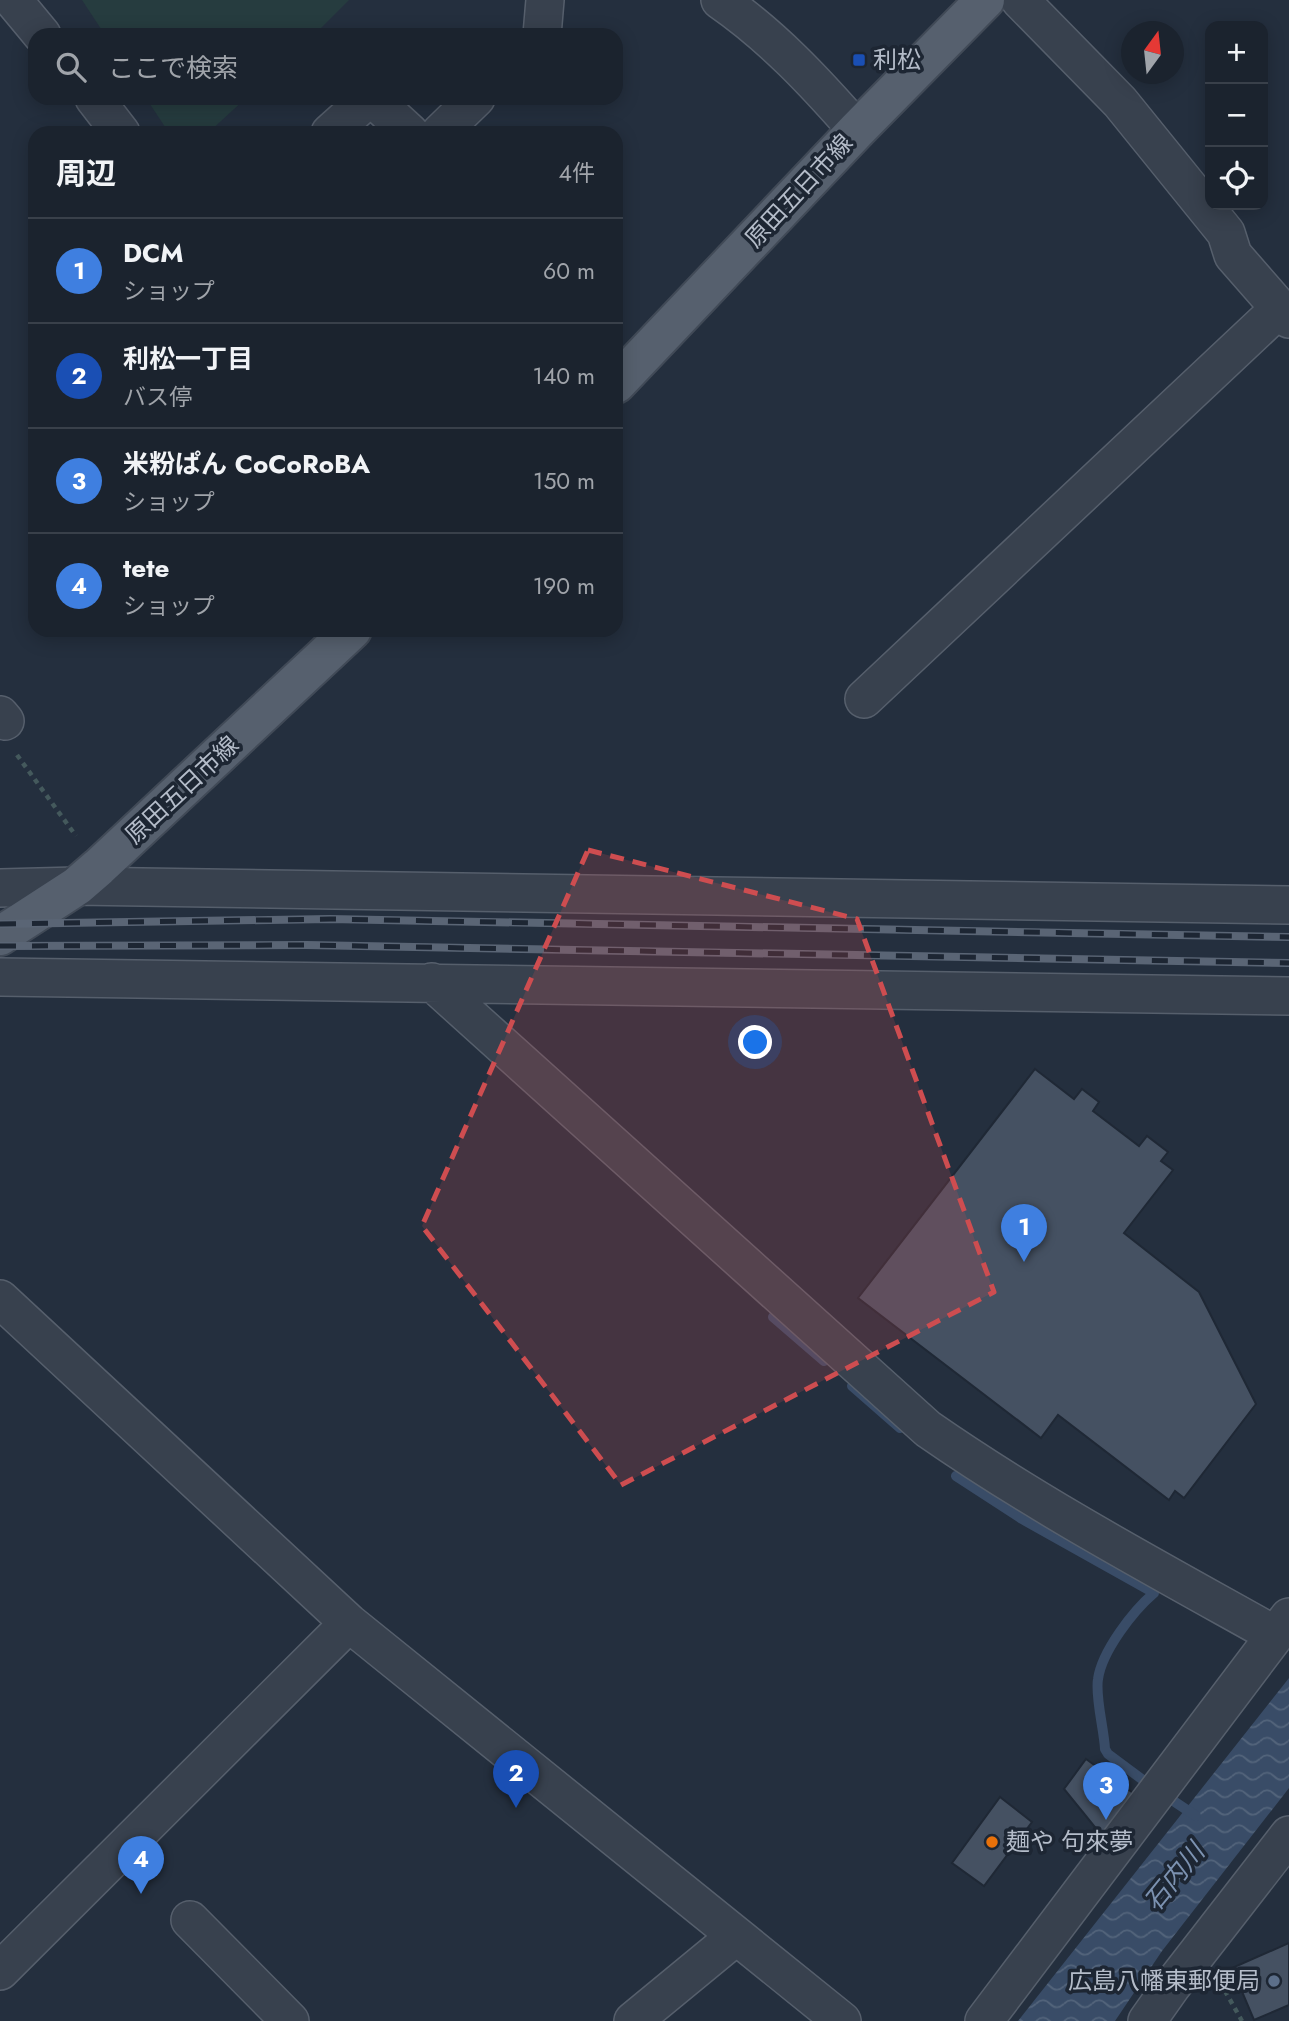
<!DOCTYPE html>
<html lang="ja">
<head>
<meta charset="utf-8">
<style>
	body { margin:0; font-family:Jost,"Noto Sans JP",sans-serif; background:#282f3a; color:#f1f3f6 }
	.controls { position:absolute; right:21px; top:21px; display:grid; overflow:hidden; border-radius:14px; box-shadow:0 4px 18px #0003 }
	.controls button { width:63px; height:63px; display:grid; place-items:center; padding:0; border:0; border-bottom:2px solid #39404a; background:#1b232e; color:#f1f3f6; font:35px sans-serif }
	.compass { position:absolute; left:1121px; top:21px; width:63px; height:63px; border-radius:50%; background:#1b232e; box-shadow:0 4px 18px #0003; rotate:15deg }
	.you { position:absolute; left:756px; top:1043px; width:24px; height:24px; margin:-18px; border:5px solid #fff; border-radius:50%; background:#1a73e8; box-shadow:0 0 0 10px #1a73e833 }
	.badge { display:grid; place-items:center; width:46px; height:46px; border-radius:50%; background:#bca0f2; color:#fff; font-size:23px; font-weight:700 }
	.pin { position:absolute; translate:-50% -58px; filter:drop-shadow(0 2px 4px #0008) }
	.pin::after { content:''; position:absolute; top:37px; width:24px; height:21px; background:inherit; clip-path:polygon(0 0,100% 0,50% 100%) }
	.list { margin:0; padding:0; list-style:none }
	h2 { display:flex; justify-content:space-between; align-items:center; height:91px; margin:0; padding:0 28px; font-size:30px }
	h2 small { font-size:23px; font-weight:400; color:#a0a4aa }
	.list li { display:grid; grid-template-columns:46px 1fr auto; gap:21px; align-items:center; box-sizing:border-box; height:105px; padding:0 28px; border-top:2px solid #39404a }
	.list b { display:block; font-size:26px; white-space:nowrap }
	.list p { margin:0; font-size:23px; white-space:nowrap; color:#a0a4aa }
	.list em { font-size:23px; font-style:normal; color:#a0a4aa }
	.icon { flex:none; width:38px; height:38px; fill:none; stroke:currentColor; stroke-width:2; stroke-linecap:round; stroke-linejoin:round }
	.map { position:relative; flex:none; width:1289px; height:2021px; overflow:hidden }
	.search { position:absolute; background:#1b232e; box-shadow:0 4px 18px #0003; left:28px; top:28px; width:595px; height:77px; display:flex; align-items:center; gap:18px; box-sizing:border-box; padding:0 24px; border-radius:21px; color:#a0a4aa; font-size:26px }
	.panel { position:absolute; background:#1b232e; box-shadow:0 4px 18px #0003; left:28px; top:126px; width:595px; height:511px; border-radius:21px }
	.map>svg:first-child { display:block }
	.park { fill:#263c3f }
	.water { fill:url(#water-waves) }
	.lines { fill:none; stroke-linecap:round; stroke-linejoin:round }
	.stream { stroke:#394c67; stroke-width:10 }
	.building { fill:#455162; stroke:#1f2835; stroke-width:2 }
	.minor-casing { stroke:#565f6c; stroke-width:40 }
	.major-casing { stroke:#414a57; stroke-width:42 }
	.path { stroke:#44595c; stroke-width:4.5; stroke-dasharray:5 5; stroke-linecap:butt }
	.minor { stroke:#38414e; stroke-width:37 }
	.major { stroke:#56606e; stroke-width:38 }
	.rail-casing { stroke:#5a6575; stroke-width:8 }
	.rail { stroke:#1d2633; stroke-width:5; stroke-dasharray:16; stroke-linecap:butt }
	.marked { fill:#ce4d50; fill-opacity:0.2; stroke:#ce4d50; stroke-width:5; stroke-dasharray:14 9; stroke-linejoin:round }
	.transit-dot { fill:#1a4fb4; stroke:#1d2633; stroke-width:2.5 }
	.food-dot { fill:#e8710a; stroke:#1d2633; stroke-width:2.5 }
	.service-dot { fill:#5c6f8a; stroke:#1d2633; stroke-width:2.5 }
	.labels { text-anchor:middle; stroke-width:7; stroke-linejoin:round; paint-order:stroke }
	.poi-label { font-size:24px; fill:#b4bcc9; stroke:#1d2633; text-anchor:start }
	.street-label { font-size:24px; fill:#b4bcc9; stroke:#1d2633 }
	.water-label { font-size:26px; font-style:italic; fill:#7c92b1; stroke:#1d2633 }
</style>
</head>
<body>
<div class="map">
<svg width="1289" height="2021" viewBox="0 0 1289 2021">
	<defs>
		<pattern id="water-waves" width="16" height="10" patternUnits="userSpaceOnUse" patternTransform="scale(1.75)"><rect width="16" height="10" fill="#394c67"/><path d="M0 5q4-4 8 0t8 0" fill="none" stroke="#53647b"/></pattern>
	</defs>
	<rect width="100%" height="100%" fill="#242f3e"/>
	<path class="park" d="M82 0H349L314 35H105Z
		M146 98H246L208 133H169Z"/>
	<path class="water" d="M1289 1678V1788L1162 1951 1115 2021H1018Z"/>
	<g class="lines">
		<path class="stream" d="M773 1317 824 1361
			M852 1386 900 1428
			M956 1476 1022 1519 1154 1593C1133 1611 1102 1651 1098 1679 1095 1697 1104 1729 1105 1749L1108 1754 1147 1783
			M1172 1800 1196 1816"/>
	</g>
	<path class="building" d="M1035 1069 1074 1099 1082 1089 1099 1102 1093 1111 1139 1146 1147 1136 1168 1152 1161 1161 1173 1170 1124 1233 1199 1292 1256 1404 1184 1498 1175 1491 1169 1500 1058 1415 1041 1438 858 1298Z
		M1086 1759 1140 1798 1107 1842 1064 1789Z
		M1000 1797 1032 1822 984 1886 952 1863Z
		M1289 1943V2005L1254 2020 1232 1968Z"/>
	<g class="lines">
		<g class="minor-casing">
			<path id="minor" d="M13 0 42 35
				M720 0C772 36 815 82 857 130
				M1020 0 1120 102 1226 233 1233 255 1289 319
				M542 35 545 0
				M94 98 121 133
				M372 98 410 133
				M330 133 369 98
				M440 133 476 98
				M864 699 1279 309
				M0 715 5 721
				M0 888 77 886 1289 905
				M0 977 1289 996
				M432 982 928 1429C1039 1506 1157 1569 1275 1635
				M0 1299 349 1623 842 2021
				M190 1920 290 2021
				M0 1971 349 1623
				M633 2021 735 1937
				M984 2021 1289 1617
				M1147 2021 1171 1987 1289 1835"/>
		</g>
		<g class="major-casing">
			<path id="major" d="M616 384 857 130 985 0
				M0 936 77 886 99 867 352 630"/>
		</g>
		<path class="path" d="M17 755 76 836
			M1220 1982 1242 2021"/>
		<use href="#minor" class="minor"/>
		<use href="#major" class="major"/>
		<g class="rail-casing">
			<path id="rail" d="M0 924 330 919 1289 937
				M0 946 306 945 1289 963"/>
		</g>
		<use href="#rail" class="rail"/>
	</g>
	<path class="marked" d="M588 850 857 919 994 1292 621 1485 422 1226Z"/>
	<rect class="transit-dot" x="852" y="53" width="14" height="14" rx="3.5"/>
	<circle class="food-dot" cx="992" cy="1842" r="7"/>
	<circle class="service-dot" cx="1274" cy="1981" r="7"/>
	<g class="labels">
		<g class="poi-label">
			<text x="873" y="68">利松</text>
			<text x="1006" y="1850">麺や 句來夢</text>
			<text x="1260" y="1989" text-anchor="end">広島八幡東郵便局</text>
		</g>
		<g class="street-label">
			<text transform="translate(799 191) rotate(-47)" y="8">原田五日市線</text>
			<text transform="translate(182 790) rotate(-43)" y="8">原田五日市線</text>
		</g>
		<g class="water-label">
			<text transform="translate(1174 1877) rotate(-51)" y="9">石内川</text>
		</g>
	</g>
</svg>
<div class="controls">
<button>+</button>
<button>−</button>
<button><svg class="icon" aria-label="locate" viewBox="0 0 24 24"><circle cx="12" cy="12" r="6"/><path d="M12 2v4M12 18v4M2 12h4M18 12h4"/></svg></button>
</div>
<svg class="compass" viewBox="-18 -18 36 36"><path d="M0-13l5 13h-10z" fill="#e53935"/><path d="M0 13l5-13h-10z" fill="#a0a4aa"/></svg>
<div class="you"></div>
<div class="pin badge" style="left:1024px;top:1262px;background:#3f7fe0">1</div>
<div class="pin badge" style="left:516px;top:1808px;background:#1a4fb4">2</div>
<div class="pin badge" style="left:1106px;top:1820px;background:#3f7fe0">3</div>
<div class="pin badge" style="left:141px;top:1894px;background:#3f7fe0">4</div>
<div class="search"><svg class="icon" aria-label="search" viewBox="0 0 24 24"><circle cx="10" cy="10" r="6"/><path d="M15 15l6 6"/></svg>ここで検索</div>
<section class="panel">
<h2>周辺<small>4件</small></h2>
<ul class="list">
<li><span class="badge" style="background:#3f7fe0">1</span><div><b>DCM</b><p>ショップ</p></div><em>60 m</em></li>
<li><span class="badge" style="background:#1a4fb4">2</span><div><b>利松一丁目</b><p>バス停</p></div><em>140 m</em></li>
<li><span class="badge" style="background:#3f7fe0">3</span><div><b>米粉ぱん CoCoRoBA</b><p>ショップ</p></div><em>150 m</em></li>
<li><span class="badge" style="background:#3f7fe0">4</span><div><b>tete</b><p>ショップ</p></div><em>190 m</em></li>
</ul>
</section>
</div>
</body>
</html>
